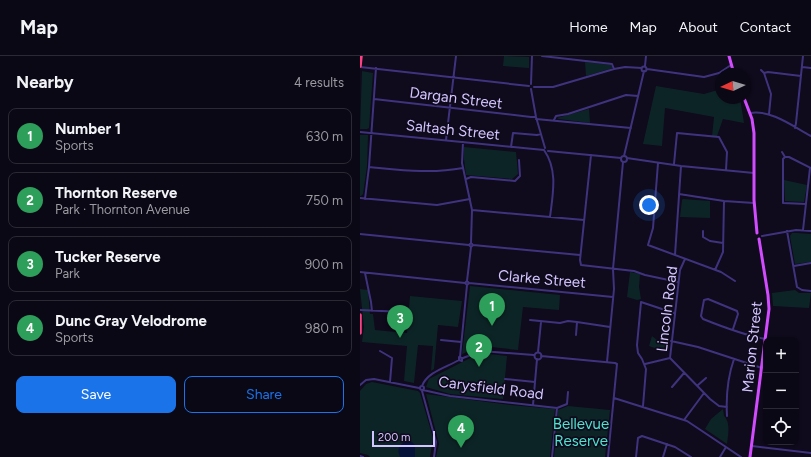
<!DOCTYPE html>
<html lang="en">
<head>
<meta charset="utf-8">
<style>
	body { margin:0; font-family:Figtree,sans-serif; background:#14111e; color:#f1f3f6 }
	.controls { position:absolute; right:12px; bottom:12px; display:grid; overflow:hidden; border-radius:8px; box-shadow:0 1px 3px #0004 }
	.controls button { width:36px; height:36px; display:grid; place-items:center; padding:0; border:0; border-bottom:1px solid #2b2934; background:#0b0815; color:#f1f3f6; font:20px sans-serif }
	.compass { position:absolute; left:355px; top:12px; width:36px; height:36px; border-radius:50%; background:#0b0815; box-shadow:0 1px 3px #0004; rotate:266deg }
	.scale { position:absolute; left:12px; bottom:10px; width:63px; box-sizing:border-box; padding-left:4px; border:2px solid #d3c5ff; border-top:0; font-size:11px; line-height:14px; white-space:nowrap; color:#d3c5ff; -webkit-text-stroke:3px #0f0a1c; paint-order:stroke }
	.you { position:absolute; left:289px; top:149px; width:14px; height:14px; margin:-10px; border:3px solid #fff; border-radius:50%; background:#1a73e8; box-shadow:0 0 0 6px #1a73e833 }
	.badge { display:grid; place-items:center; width:26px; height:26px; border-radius:50%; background:#1a73e8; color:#fff; font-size:13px; font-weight:700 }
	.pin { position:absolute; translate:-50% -33px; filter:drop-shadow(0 1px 2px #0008) }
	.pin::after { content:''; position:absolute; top:21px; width:14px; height:12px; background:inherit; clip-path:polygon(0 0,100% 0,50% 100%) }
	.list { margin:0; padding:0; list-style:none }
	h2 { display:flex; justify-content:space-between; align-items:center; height:52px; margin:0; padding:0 16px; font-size:17px }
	h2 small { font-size:13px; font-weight:400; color:#9a9aa0 }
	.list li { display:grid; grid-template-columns:26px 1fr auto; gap:12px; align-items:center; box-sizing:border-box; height:56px; margin:0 8px 8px; padding:0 8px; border:1px solid #2b2934; border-radius:8px }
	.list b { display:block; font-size:15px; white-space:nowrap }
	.list p { margin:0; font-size:13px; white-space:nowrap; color:#9a9aa0 }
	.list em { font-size:13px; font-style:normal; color:#9a9aa0 }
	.actions { display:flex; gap:8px; padding:12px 16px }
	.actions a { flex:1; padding:9px 0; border:1px solid #1a73e8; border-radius:8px; text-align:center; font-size:14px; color:#1a73e8 }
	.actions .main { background:#1a73e8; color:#fff }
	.icon { flex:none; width:22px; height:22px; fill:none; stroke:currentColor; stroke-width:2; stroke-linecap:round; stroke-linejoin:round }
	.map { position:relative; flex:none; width:451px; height:401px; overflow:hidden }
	header { display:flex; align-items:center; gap:24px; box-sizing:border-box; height:56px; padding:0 20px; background:#0b0815; border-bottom:1px solid #2b2934 }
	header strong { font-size:19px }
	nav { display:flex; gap:22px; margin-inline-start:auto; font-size:14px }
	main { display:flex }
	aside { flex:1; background:#0b0815 }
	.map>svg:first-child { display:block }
	.green { fill:#0d2426 }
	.water { fill:#061339 }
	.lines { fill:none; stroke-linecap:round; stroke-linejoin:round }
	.minor { stroke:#3f337d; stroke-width:2 }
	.major { stroke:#d24cff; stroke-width:3 }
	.highway { stroke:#ff4084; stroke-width:3.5 }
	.labels { text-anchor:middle; stroke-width:3.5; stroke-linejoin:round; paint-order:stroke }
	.street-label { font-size:15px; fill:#d3c5ff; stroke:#0f0a1c }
	.park-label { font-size:15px; fill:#4de3cf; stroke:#0f0a1c }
</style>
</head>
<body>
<header>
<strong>Map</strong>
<nav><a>Home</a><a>Map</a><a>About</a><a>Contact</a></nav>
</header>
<main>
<aside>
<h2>Nearby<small>4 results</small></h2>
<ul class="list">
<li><span class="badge" style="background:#2e9e5b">1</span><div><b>Number 1</b><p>Sports</p></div><em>630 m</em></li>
<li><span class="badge" style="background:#2e9e5b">2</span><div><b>Thornton Reserve</b><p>Park · Thornton Avenue</p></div><em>750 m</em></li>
<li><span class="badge" style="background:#2e9e5b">3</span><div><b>Tucker Reserve</b><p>Park</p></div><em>900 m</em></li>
<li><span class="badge" style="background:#2e9e5b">4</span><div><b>Dunc Gray Velodrome</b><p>Sports</p></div><em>980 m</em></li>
</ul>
<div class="actions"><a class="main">Save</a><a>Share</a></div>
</aside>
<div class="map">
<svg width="451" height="401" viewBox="0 0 451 401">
	<rect width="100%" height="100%" fill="#0f0a1c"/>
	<path class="green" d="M144 0 169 1V12L143 10Z
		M225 6 251 9 253 12 226 20Z
		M2 15 13 17 9 72 7 73H0Z
		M296 30 344 38 361 33V42H380L384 67 363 63 357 80H352L354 61 305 52 302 90 283 88Z
		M229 53 230 67 199 63 197 62Z
		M0 79H8L7 110 3 138 1 140H0Z
		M104 91 156 96 158 118 152 123 106 119 104 103Z
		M424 124 447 129 444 146 425 145Z
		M323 143 350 145V162L320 161 322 144Z
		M437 177 451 178V206L435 208 430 180 432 177Z
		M270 216 280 218 279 231 281 243 277 244 267 241Z
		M110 230 200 239 199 254 163 251 158 294 122 290 102 298Z
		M0 233 8 234 10 258H13L15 274 47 277 50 240 102 245 98 271 78 269 74 313 71 315 73 290 58 289 54 327 44 325 47 290 2 286 4 271Z
		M435 234 439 237H451L449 252 413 250 412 237Z
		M292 280 297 284 308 287 307 296 289 290Z
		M120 297 147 300 143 343 90 338 66 331 69 323Z
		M12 326 58 335 60 337 73 382 70 401H10L8 399 0 397V335L6 328Z
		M66 338 150 349 195 353 190 401H76L79 388Z
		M208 350 250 354 245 401H194L198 354Z
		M363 353 364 360C371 367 368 379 367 388L345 373 351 363Z"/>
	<path class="water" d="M45 386H52L55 389V401H40C37 394 38 389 45 386Z"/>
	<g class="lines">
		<path class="minor" d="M182 0 252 8 254 13
			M285 10 286 0
			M281.5 13a2.5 2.5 0 1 1 5 0a2.5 2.5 0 1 1-5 0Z
			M0 11 169 30
			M442 11 451 12
			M287 13 344 21 359 17 371 9
			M401 14 404 17
			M171 28 172 0
			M174 31H193L254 13 265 11 282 12
			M171 33 176 61 185 92
			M14 43 171 61H176
			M390 57C410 53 434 71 451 80
			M409 58 411 38 404 17 408 16 441 20
			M176 63 271 72
			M194 64 196 60 208 58 266 39 278 40
			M435 72 436 67 443 0
			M0 76 184 94
			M86 84 96 0
			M103 86 102 107 112 154 111 187
			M151 91 153 77 177 79 181 78
			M184 94C198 114 193 137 190 161
			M188 95 261 102
			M422 96 425 101
			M231 99 220 204 221 209 274 215 285 219 318 226
			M261 103a3 3 0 1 1 6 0a3 3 0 1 1-6 0Z
			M264 100 284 15
			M267 102 321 110 394 117
			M298 107 293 172 288 189 361 216 375 225
			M314 108 317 77 359 81 367 96 366 114
			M9 111C41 114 71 118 103 112
			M106 123 111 121 155 125 160 120 159 104
			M319 138 364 145 394 147
			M0 142 77 149 110 143
			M5 143 9 111 16 12
			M446 148 423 147V103L425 101H429L451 112
			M112 154 224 164
			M443 174 450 112
			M343 175V181L350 185 363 187
			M427 175 437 231 442 234 451 235
			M0 178 109 189
			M402 180 436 174 451 175
			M113 189 220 199
			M315 199 321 110
			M325 203 320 214 310 302 350 343 359 350 367 351
			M434 210 451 207
			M355 214 363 196 364 145
			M0 216 105 227
			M5 217 11 246 12 255
			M107 225 111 191 113 189 111 187 109 189 111 191
			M109 227 253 241
			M0 254 44 256
			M170 264 200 267 208 265 217 266 250 271
			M373 273 378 258 377 255 348 243 344 244 341 260 343 263C363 271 384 279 405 283
			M216 279 217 266
			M81 284 101 286
			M311 285 338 291 402 312
			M20 295 32 302 30 326
			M178 296 181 266
			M174.5 300a3.5 3.5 0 1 1 7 0a3.5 3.5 0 1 1-7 0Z
			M181 300 255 307 257 308 248 401
			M100 301 107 229 105 227 107 225 109 227 107 229
			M103 302 121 295 174 299
			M247 306 254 233 253 213 263 106
			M285 308 310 302
			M145 323 175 326
			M0 329 6 324 14 323 59 332
			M338 329 346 322
			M60 332a2 2 0 1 1 4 0a2 2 0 1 1-4 0Z
			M62 330C67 316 87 311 99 304L102 305V302L99 301V304
			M312 331 324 317
			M63 334 90 340 197 352
			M62 335 76 386 74 401
			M254 342 327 365 381 401
			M173 349 177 303
			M283 350 286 313 282 303 278 297 277 289 281 246 314 257
			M197 352 207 348 208 336
			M367 360C366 342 368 320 374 303
			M324 364 344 337
			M392 390 451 397
			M0 400 3 401
			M192 401 197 352
			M276 401 278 382 282 380 315 391 331 401
			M303 401 307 388
			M360 401 366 391"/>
		<path class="major" d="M369 0 374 18
			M384 42 392 63 394 77V144L397 177
			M390 401 409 253 408 239 399 183"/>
		<path class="highway" d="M0 10 1 0
			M0 259V277"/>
	</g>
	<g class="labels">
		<g class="street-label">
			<text transform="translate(96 42) rotate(7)" y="5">Dargan Street</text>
			<text transform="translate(93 74) rotate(6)" y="5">Saltash Street</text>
			<text transform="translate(182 223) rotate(5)" y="5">Clarke Street</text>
			<text transform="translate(307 253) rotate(-83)" y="5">Lincoln Road</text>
			<text transform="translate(392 291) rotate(-84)" y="5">Marion Street</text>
			<text transform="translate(131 332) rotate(7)" y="5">Carysfield Road</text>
		</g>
		<g class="park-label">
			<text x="221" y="373">Bellevue<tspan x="221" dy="17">Reserve</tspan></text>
		</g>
	</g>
</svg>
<div class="controls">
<button>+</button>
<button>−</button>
<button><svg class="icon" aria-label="locate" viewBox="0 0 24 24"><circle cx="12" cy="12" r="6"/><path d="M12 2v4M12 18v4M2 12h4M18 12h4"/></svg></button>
</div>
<svg class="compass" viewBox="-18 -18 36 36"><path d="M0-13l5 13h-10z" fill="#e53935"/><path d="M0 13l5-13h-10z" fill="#9a9aa0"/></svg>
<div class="scale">200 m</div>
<div class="you"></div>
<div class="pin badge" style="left:132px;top:270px;background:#2e9e5b">1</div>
<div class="pin badge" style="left:119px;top:311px;background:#2e9e5b">2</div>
<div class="pin badge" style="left:40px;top:282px;background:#2e9e5b">3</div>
<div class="pin badge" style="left:101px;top:392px;background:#2e9e5b">4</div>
</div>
</main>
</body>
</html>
